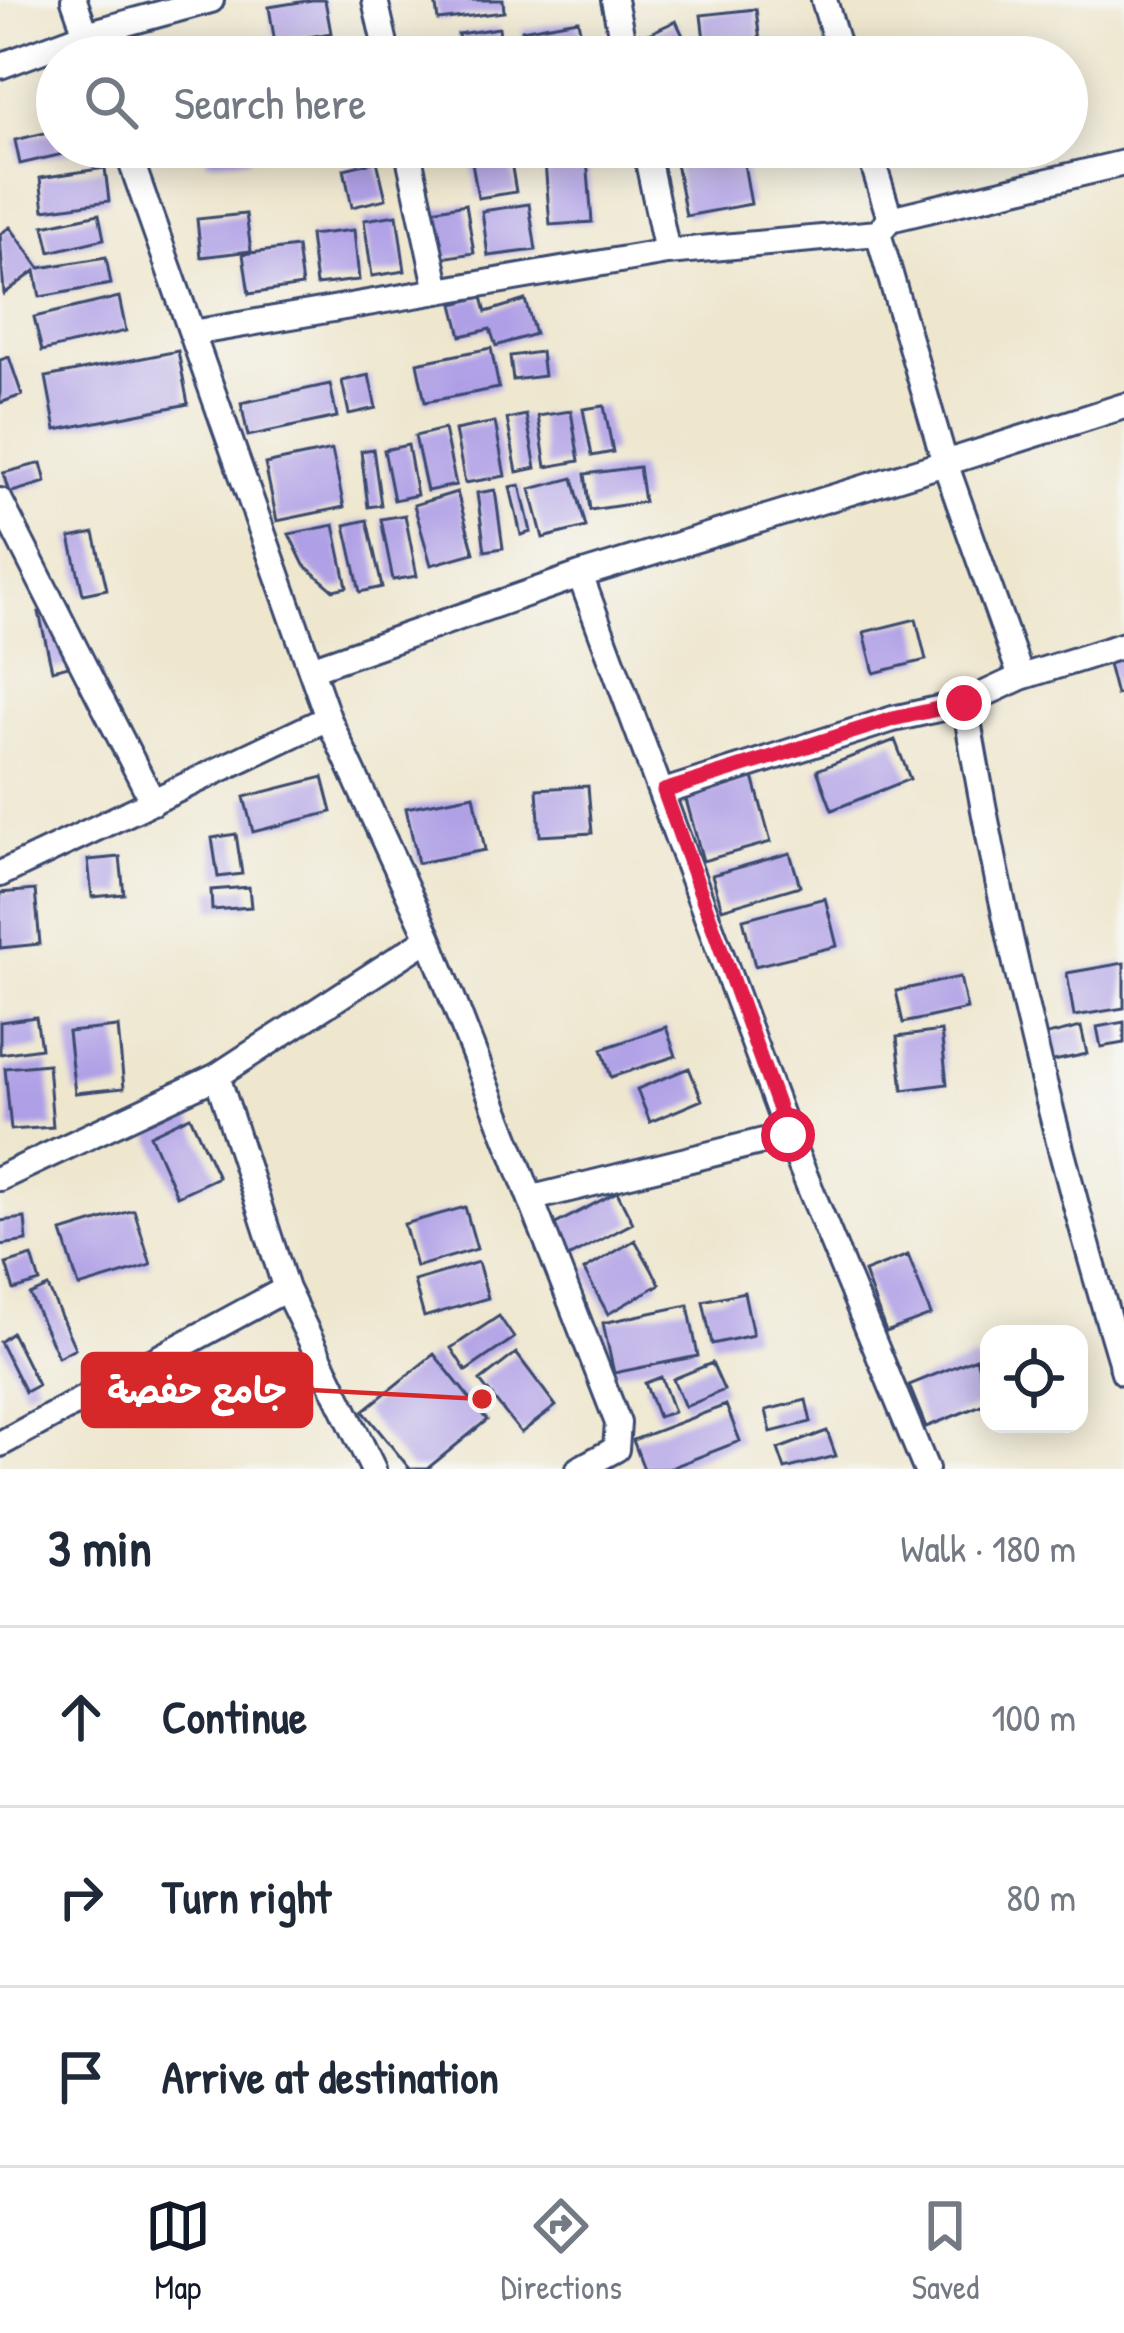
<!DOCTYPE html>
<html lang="en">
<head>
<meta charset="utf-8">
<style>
	body { margin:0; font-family:"Patrick Hand","Playpen Sans Arabic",sans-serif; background:#f2f2f3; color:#1f2937 }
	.controls { position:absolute; right:36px; bottom:36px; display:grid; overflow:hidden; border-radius:24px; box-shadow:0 6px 30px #0003 }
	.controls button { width:108px; height:108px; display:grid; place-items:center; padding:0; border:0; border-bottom:3px solid #e0e1e3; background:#fff; color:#1f2937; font:60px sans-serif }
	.stop { position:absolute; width:36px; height:36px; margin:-27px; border:9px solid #e11d48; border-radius:50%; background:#fff }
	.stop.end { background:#e11d48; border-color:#fff; box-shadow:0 3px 12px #0008 }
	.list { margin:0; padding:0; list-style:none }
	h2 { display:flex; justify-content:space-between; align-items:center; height:156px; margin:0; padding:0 48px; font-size:51px }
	h2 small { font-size:39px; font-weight:400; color:#747a83 }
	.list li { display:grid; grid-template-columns:78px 1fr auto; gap:36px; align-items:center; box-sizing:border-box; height:180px; padding:0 48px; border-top:3px solid #e0e1e3 }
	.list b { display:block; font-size:45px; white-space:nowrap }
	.list em { font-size:39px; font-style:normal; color:#747a83 }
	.icon { flex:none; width:66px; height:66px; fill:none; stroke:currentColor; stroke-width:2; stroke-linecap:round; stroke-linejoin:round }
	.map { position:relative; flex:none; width:1124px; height:1469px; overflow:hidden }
	.search { position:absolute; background:#fff; box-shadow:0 6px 30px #0003; left:36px; right:36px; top:36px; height:132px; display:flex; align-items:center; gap:30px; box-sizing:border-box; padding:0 42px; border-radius:66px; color:#747a83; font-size:45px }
	.sheet { height:696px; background:#fff }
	nav { display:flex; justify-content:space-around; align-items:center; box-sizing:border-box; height:168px; border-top:3px solid #e0e1e3; background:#fff; font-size:33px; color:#747a83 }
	nav a { display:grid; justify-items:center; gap:6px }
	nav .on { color:#111827 }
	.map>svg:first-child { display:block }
	.building { fill:#af9fe6 }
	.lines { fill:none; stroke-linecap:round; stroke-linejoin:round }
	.minor-casing { stroke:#3b4a6f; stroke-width:30 }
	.minor { stroke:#fff; stroke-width:24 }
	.route { stroke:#e11d48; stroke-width:15 }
	.leader { fill:none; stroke:#d62828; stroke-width:4.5 }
	.callout-dot { fill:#d62828; stroke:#f6f6f2; stroke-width:4.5 }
	.callout { fill:#d62828; stroke:#d62828; stroke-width:4.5 }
	.callout-label { font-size:36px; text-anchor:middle; font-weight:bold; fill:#fff }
</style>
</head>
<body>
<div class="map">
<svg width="1124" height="1469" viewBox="0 0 1124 1469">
	<rect width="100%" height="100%" fill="#f6f6f2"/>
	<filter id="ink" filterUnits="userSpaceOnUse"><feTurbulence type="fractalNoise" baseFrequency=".00833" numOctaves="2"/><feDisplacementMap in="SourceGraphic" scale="24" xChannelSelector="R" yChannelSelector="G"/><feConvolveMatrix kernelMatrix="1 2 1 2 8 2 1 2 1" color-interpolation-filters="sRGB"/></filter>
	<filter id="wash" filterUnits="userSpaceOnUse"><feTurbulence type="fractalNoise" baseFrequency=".004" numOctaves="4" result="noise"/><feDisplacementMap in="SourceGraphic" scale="48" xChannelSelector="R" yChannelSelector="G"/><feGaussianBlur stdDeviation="2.7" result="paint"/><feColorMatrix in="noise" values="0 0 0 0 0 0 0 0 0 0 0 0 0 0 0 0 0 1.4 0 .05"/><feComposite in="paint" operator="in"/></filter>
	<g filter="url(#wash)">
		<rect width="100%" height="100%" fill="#eee6cd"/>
		<g id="blocks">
			<path class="building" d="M312 0H325L331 33 275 43 269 7Z
				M435 0H503L504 12 438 20Z
				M756 9 761 50 706 56 701 15Z
				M578 20 584 52 526 57 522 30Z
				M676 21 693 57H649L640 38Z
				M499 28 502 53 461 57 458 34Z
				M344 42 347 57H308L307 50Z
				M57 130V147L76 151 20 164 15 140Z
				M206 147H249L250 159 207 162Z
				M673 147H741L751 204 686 216Z
				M509 150 516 192 478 198 471 156Z
				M587 159 592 222 550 225 545 162Z
				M377 161 386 199 352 207 344 169Z
				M105 168 109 201 44 210 40 178Z
				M466 204 474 253 429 260 421 212Z
				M529 204 536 250 488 256 482 211Z
				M99 214 104 239 50 252 44 226Z
				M246 214 251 251 201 257 197 219Z
				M397 215 405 271 372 276 364 220Z
				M10 227 40 268 106 257 111 284 40 297 35 271 4 294 0 234Z
				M354 230 359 280 316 285 310 235Z
				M297 247 302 286 249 294 243 254Z
				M119 297 126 331 42 351 34 317Z
				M482 297 486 312 525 300 535 334 496 346 490 329 461 336 453 304Z
				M491 348 499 388 425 402 417 363Z
				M178 351 188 404 56 430 46 377Z
				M541 352 544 376 513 380 510 356Z
				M9 357 22 395 0 403V360Z
				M369 375 376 408 349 414 342 381Z
				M330 384 337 417 248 436 241 403Z
				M604 406 613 452 592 456 583 409Z
				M571 411 579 461 546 467 538 416Z
				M526 415 536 468 517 472 507 419Z
				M495 422 505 476 465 483 455 430Z
				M444 429 456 485 427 491 415 436Z
				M408 445 417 495 394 500 384 450Z
				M373 449 381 505 368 507 361 451Z
				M332 450 344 507 277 521 265 464Z
				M41 463 46 482 9 493 3 473Z
				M639 467 644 502 590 510 585 474Z
				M573 478 586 527 543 538 530 489Z
				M520 485 531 532 521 535 510 487Z
				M495 490 503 548 485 551 477 493Z
				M457 492 474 553 431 565 414 505Z
				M405 515 417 576 393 580 381 519Z
				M367 520 382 587 360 592 345 525Z
				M334 525 347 587 333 590 304 565 289 534Z
				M94 533 107 589 83 594 70 538Z
				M69 605 82 663 52 670 39 612Z
				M916 619 926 660 874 673 864 632Z
				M1124 652V692L1116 695 1106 656Z
				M895 740 910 779 832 810 817 770Z
				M323 777 332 812 253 832 244 797Z
				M753 777 771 842 703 861 685 796Z
				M588 786 592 833 540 836 537 789Z
				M474 795 485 850 418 863 406 808Z
				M236 834 242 874 218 877 212 838Z
				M790 853 800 886 722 909 712 875Z
				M120 857 124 894 92 897 88 860Z
				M249 887 251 907 212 910 211 890Z
				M35 890 40 944 0 948V893Z
				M825 898 837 946 755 966 743 919Z
				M1124 963V1008L1074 1016 1067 973Z
				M960 977 967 1009 903 1023 896 991Z
				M36 1017 41 1048 0 1054V1022Z
				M1124 1022V1043L1101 1047 1097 1027Z
				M118 1027 124 1088 75 1093 68 1032Z
				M666 1027 676 1056 611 1077 602 1049Z
				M1081 1027 1087 1054 1049 1062 1043 1036Z
				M941 1031 947 1084 903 1090 897 1037Z
				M48 1064 53 1127 11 1130 5 1068Z
				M689 1068 702 1100 650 1122 637 1089Z
				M190 1116 218 1177 177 1196 150 1135Z
				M617 1192 633 1223 566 1258 550 1227Z
				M465 1207 477 1249 416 1267 404 1224Z
				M134 1210 151 1265 79 1287 62 1232Z
				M25 1218 27 1241 0 1245V1221Z
				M635 1240 660 1284 608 1314 584 1270Z
				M908 1255 931 1315 886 1332 864 1272Z
				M32 1256 40 1282 14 1290 6 1264Z
				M478 1262 488 1298 424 1317 414 1281Z
				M48 1287 75 1348 58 1357 30 1295Z
				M744 1292 753 1335 712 1344 703 1301Z
				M688 1305 698 1356 614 1373 603 1323Z
				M499 1316 514 1338 466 1371 451 1348Z
				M12 1333 38 1385 25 1392 0 1342Z
				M516 1353 556 1406 521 1433 480 1381Z
				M434 1354 487 1420 427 1469H410L363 1411Z
				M976 1358 989 1402 926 1427 909 1385Z
				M712 1363 724 1390 685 1407 673 1379Z
				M661 1377 674 1412 658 1417 645 1383Z
				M806 1400 811 1422 771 1432 766 1410Z
				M726 1405 740 1441 668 1469H644L633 1440Z
				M827 1431 836 1456 785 1469 778 1449Z"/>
		</g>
	</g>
	<g filter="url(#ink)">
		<use href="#blocks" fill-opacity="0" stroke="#3b4a6f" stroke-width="3"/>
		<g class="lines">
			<g class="minor-casing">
				<path id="minor" d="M74 0 94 57
					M375 0 388 57
					M614 0 626 57
					M824 0 841 57
					M0 66 86 34 211 0
					M126 147 328 718
					M407 147 438 291
					M890 219 1124 163
					M878 233 945 463 1124 406
					M667 252 878 233 890 219 868 147
					M192 333 667 252 645 147
					M0 501 153 802
					M580 575 788 1135 926 1469
					M311 669 580 575 945 463 1021 677 965 703
					M1021 677 1124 645
					M664 792 893 719 965 703C1002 928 1058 1154 1124 1372
					M0 874 328 718 429 938
					M217 1076 429 938 618 1423 616 1449 579 1469
					M0 1178 217 1076 286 1289 373 1469
					M533 1198 788 1135
					M0 1444 286 1289"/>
			</g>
			<use href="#minor" class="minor"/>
		</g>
	</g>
	<g class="lines" filter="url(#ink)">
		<path class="route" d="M788 1135 664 791 893 719 964 703"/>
	</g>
	<path class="leader" d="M482 1399L311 1390"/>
	<circle class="callout-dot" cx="482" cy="1399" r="12"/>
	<rect class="callout" x="83" y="1354" width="228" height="72" rx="12"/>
	<g class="callout-label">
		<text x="197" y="1403">جامع حفصة</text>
	</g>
</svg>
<div class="controls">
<button><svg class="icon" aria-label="locate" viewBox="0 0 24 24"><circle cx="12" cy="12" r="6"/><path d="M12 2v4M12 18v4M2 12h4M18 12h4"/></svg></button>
</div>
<div class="stop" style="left:788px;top:1135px"></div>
<div class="stop end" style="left:964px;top:703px"></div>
<div class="search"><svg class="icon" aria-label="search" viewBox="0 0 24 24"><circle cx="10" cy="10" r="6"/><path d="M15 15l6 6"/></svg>Search here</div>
</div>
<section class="sheet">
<h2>3 min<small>Walk · 180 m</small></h2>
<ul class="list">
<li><svg class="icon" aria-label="ahead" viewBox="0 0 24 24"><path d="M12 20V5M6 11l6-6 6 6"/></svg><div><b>Continue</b></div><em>100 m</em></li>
<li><svg class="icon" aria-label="right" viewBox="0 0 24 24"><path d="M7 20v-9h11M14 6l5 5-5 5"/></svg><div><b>Turn right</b></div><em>80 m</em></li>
<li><svg class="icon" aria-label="arrive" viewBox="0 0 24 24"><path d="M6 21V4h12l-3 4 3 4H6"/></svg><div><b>Arrive at destination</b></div></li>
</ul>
</section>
<nav>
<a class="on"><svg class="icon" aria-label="map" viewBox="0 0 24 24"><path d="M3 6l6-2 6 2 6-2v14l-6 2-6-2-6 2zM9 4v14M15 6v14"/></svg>Map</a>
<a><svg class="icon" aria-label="directions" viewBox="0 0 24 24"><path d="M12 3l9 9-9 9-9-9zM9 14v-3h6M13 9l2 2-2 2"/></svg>Directions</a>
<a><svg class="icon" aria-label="saved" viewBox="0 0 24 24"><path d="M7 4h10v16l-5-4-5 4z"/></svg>Saved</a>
</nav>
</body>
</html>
